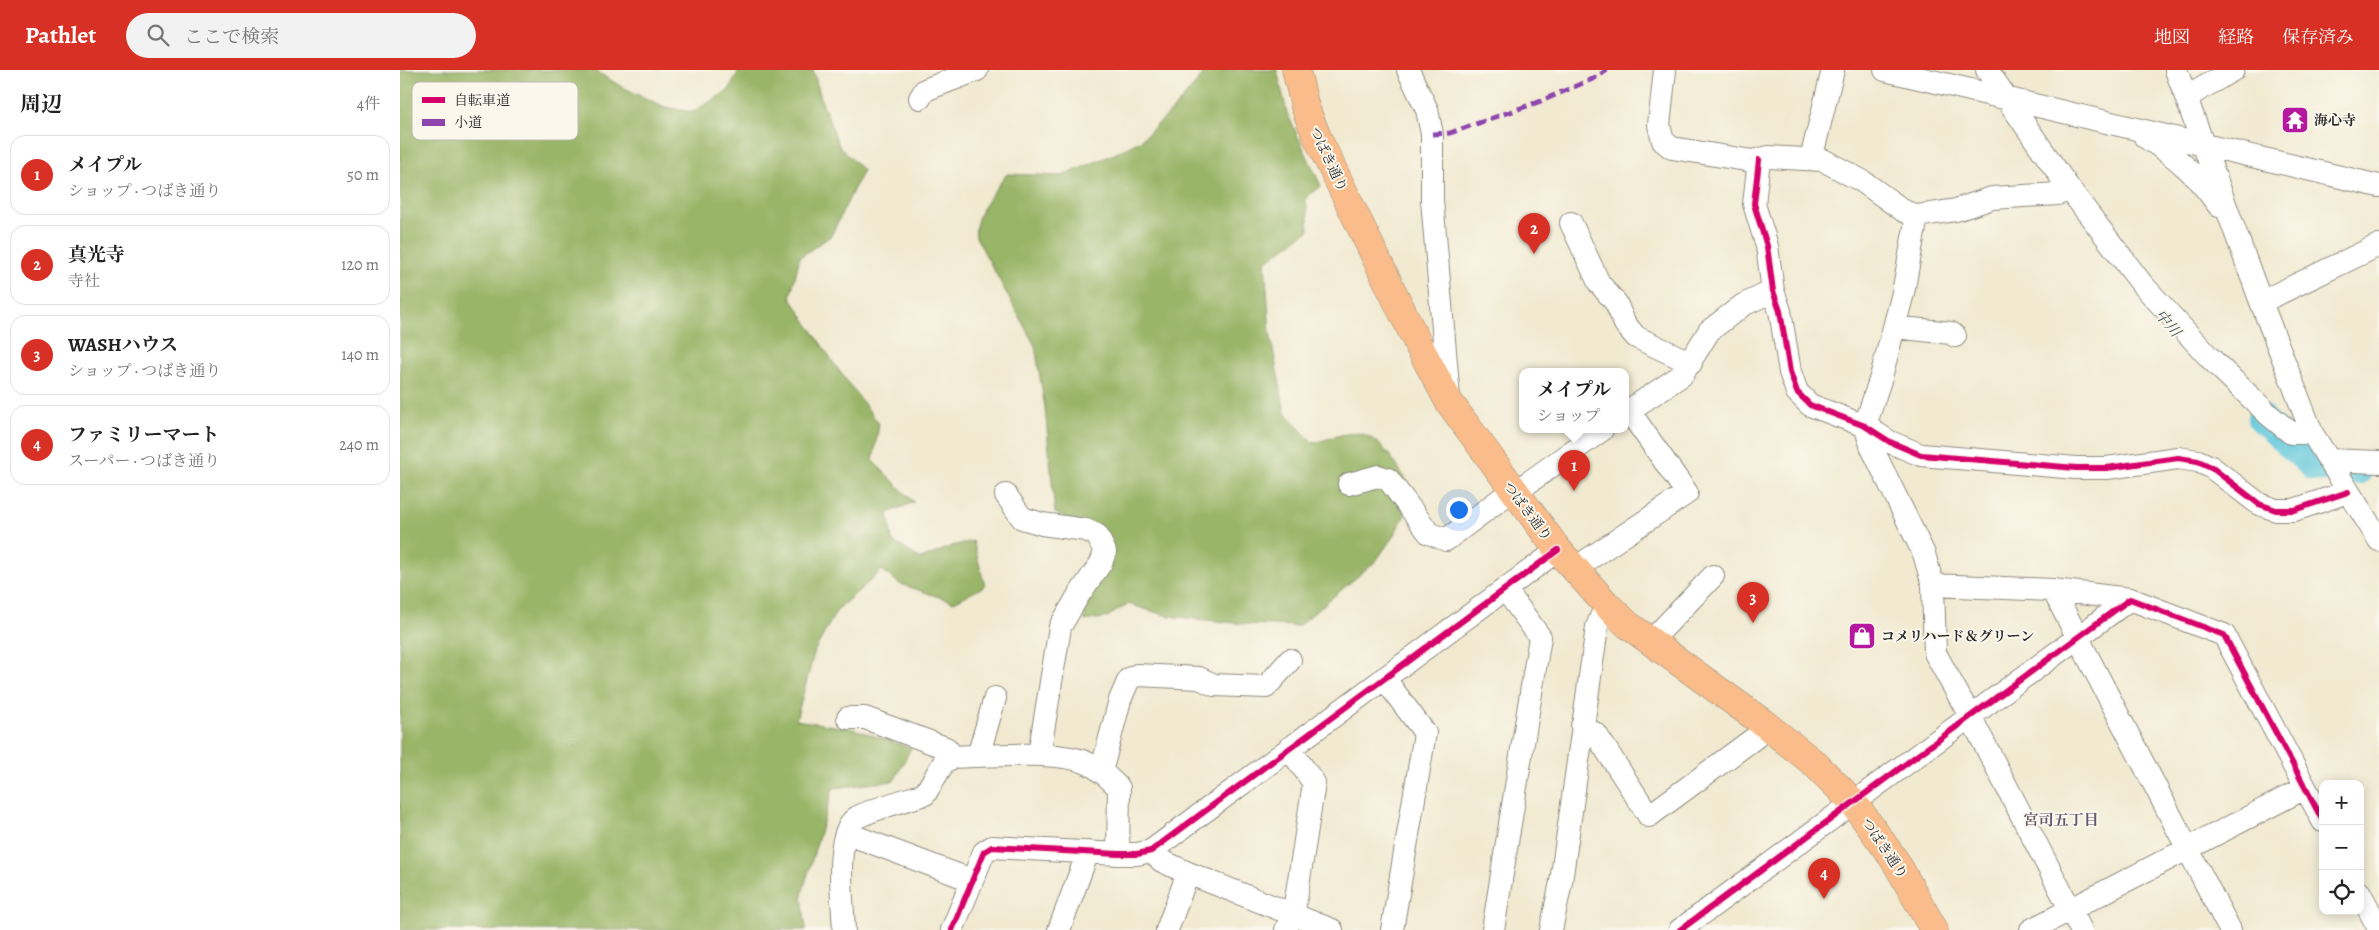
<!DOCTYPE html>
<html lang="ja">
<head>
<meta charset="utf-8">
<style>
	body { margin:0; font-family:Alegreya,"Noto Serif JP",serif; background:#f2f2f2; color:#222 }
	.controls { position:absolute; right:15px; bottom:15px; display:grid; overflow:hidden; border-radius:10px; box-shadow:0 2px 12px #0003 }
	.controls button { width:45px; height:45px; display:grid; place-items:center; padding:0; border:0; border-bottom:1px solid #e0e0e0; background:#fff; color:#222; font:25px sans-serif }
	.you { position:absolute; left:1058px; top:439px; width:18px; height:18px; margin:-12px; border:4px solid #fff; border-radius:50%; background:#1a73e8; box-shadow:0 0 0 8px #1a73e833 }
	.badge { display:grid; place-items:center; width:32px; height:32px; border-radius:50%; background:#d93025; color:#fff; font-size:16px; font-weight:700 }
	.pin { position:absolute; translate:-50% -41px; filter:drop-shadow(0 1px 2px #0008) }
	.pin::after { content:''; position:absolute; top:26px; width:18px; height:15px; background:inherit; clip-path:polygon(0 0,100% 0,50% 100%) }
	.popup { position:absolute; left:1119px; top:298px; width:110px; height:65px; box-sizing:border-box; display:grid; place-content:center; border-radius:10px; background:#fff; filter:drop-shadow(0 1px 4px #0005); font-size:16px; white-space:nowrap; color:#767676 }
	.popup b { font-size:19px; color:#222 }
	.popup::after { content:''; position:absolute; left:50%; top:100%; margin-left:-10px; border:10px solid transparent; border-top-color:#fff }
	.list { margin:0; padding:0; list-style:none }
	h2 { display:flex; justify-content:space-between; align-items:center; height:65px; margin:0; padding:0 20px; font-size:21px }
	h2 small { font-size:16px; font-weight:400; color:#767676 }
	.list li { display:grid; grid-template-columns:32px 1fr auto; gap:15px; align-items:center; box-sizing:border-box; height:80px; margin:0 10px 10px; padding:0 10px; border:1px solid #e0e0e0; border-radius:15px }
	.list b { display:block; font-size:19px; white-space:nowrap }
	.list p { margin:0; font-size:16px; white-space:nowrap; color:#767676 }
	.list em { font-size:16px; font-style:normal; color:#767676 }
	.icon { flex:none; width:28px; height:28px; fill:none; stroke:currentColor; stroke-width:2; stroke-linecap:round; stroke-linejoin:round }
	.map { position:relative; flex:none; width:1979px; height:860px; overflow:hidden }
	header { display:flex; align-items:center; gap:30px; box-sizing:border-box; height:70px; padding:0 25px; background:#d93025; color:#fff }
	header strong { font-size:24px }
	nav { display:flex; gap:28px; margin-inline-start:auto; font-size:18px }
	.search { width:350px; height:45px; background:#f2f2f2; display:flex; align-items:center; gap:12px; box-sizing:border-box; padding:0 18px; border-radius:28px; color:#767676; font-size:19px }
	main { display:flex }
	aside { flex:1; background:#fff }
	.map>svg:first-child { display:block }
	.forest { fill:#99b567; stroke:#627049 }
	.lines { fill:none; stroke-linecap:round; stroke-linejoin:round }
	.river { stroke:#60c8dd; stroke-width:28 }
	.minor-casing { stroke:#8e8a7e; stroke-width:24 }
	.major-casing { stroke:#8e8a7e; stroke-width:29 }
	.minor { stroke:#fff; stroke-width:22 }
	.major { stroke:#f9bc8a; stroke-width:28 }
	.quiet { stroke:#8e44ad; stroke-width:5; stroke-dasharray:10 5; stroke-linecap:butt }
	.cycleway-casing { stroke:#fbf7ec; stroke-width:9 }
	.cycleway { stroke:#d6006c; stroke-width:6 }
	.labels { text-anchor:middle; stroke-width:4; stroke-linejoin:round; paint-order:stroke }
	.poi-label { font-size:14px; font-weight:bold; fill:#2b2b2b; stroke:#fbf7ec; text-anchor:start }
	.street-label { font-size:14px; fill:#2b2b2b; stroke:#fbf7ec }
	.water-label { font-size:15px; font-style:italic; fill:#3b5a60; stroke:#fbf7ec }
	.neighbourhood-label { font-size:15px; font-weight:bold; fill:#67566d; stroke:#fbf7ec }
	.key { fill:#fbf7ec; stroke:#bdbab2; stroke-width:1 }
	.key-label { font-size:14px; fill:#2b2b2b }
</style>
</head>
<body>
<header>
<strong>Pathlet</strong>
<div class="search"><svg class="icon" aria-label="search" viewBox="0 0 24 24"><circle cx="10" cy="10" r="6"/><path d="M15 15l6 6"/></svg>ここで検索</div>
<nav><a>地図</a><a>経路</a><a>保存済み</a></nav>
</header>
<main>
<aside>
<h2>周辺<small>4件</small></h2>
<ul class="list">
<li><span class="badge">1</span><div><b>メイプル</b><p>ショップ · つばき通り</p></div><em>50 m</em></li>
<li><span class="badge">2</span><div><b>真光寺</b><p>寺社</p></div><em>120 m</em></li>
<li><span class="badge">3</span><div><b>WASHハウス</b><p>ショップ · つばき通り</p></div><em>140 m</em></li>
<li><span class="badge">4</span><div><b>ファミリーマート</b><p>スーパー · つばき通り</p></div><em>240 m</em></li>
</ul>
</aside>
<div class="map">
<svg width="1979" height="860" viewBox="0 0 1979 860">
	<rect width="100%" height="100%" fill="#fbf7ec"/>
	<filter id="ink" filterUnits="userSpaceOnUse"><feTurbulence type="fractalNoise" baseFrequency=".02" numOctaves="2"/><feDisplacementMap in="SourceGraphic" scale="10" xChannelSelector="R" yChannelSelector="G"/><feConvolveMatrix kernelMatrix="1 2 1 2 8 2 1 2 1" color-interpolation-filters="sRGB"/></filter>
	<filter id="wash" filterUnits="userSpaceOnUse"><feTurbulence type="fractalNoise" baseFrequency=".0096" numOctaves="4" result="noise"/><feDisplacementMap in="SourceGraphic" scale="20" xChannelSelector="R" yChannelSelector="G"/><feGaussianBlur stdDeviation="1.12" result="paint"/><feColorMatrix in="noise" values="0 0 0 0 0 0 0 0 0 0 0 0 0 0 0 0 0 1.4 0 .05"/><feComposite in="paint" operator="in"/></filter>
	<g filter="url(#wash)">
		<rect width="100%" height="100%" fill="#f1e9d0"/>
		<path class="forest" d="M0 0H194L222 17 265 37 293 42 329 20 339 0H413L422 32 439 76 463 100 431 166 400 187 390 227 435 295 479 354 473 391 514 432 488 443 492 471 521 489 552 476 573 471 585 516 554 532 500 514 482 500 437 540 415 580 396 650 454 659 511 678 494 711 433 718 402 824 406 860H0Z
			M807 0H877L887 43 921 116 906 128 909 160 865 192 870 263 885 343 913 373C926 370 942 363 955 363 983 364 1001 404 1016 425L992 468 976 491 898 556 845 554 768 546 728 534 707 547 685 551 684 523 708 467 655 443 645 338 635 276 576 167C572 146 595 120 607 104L662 106 714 84 740 71 773 40Z"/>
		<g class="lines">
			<path class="river" d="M1861 348 1914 397 1958 401"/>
		</g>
	</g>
	<g filter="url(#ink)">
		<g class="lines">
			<g class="minor-casing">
				<path id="minor" d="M1008 0 1027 40 1032 64V130L1049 328
					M1265 0 1259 55 1263 71 1272 78 1352 91 1369 87 1423 90 1462 111 1504 141 1517 146 1556 140 1592 128 1658 124 1668 117
					M1485 0 1979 116
					M1587 0 1668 117 1742 214 1809 287 1869 345 1891 363H1912
					M1776 0 1861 232 1912 363 1979 470
					M1787 27 1833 0
					M520 28 525 20 577 0
					M1745 67C1778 87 1797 105 1819 136
					M1411 89 1433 0
					M1359 90 1354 134 1367 176 1373 221 1380 241 1390 302 1397 322 1410 335 1465 356 1490 372 1521 385 1676 398H1707L1778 388 1798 391 1811 397 1859 434 1876 440H1894L1948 422
					M1517 146 1503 223 1481 307 1465 356 1472 378 1524 484 1533 515 1535 583 1570 646 1681 860
					M1171 153 1199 213 1216 233 1225 254 1236 267 1291 293
					M1861 232 1979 175
					M1494 257 1551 263 1555 266
					M1225 343 1282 305 1309 261 1343 235 1373 221
					M1929 390 1979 392
					M949 414 978 406 988 409 1029 463 1046 470 1102 428 1114 423 1202 360
					M606 425 622 448 642 454 686 460 697 465 705 482 701 493 678 526 660 557 639 685
					M1174 499 1287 423 1229 341
					M1533 515 1653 520 1730 529
					M1653 520 1830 860
					M1250 572 1313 506
					M984 608 1025 663 992 860
					M448 648H465L546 678 554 687
					M1182 656 1196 664 1249 746 1356 667 1366 655
					M578 686 595 628
					M701 702 720 630 729 609 737 605 799 608 814 615 866 617 890 590
					M446 763 571 810
					M751 781 762 791 788 803 932 860
					M1960 823 1979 859
					M444 860C443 834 433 764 456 748 469 740 509 729 525 724L544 692 554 687C589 686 654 680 685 692 699 698 709 708 719 718L718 784
					M552 860 584 782 592 777 718 784H737L751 781 1158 480
					M659 860 688 782
					M767 860 788 803
					M886 860 895 835 914 713 889 678
					M1093 860 1140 567 1105 519
					M1151 860 1161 812 1197 557 1206 534
					M1280 860 1730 529 1824 565 1923 751
					M1631 860 1905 718"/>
			</g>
			<g class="major-casing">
				<path id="major" d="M896 0 905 37 918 69 1019 276 1049 332 1158 480 1206 534 1228 555 1366 655 1415 694 1453 732 1496 792 1534 860"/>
			</g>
			<use href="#minor" class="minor"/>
			<use href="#major" class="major"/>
			<path class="quiet" d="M1032 64 1050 63 1141 31 1197 7 1207 0"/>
			<g class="cycleway-casing">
				<path id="cycleway" d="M1359 90 1354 134 1367 176 1373 221 1380 241 1390 302 1397 322 1410 335 1465 356 1490 372 1521 385 1676 398H1707L1778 388 1798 391 1811 397 1859 434 1876 440H1894L1948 422
					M552 860 584 782 592 777 718 784H737L751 781 1158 480
					M1280 860 1730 529 1824 565 1923 751"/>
			</g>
			<use href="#cycleway" class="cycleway"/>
		</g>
	</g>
	<defs>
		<g id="temple-square" transform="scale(1.4375)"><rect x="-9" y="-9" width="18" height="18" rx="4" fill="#b5179e" stroke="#fbf7ec"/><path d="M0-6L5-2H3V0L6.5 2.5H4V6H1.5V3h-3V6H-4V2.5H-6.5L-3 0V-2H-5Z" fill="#fff"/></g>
		<g id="shop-square" transform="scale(1.4375)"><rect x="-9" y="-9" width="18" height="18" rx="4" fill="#b5179e" stroke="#fbf7ec"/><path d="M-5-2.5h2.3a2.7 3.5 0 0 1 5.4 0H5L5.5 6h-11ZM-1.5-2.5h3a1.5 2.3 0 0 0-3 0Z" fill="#fff"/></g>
	</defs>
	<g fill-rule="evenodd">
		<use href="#temple-square" x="1895" y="50"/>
		<use href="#shop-square" x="1462" y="566"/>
	</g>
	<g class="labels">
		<g class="poi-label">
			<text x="1914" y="55">海心寺</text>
			<text x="1481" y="571">コメリハード＆グリーン</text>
		</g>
		<g class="street-label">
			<text transform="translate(929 89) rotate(65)" y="5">つばき通り</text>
			<text transform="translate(1128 441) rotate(53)" y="5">つばき通り</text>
			<text transform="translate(1485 778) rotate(56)" y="5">つばき通り</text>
		</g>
		<g class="water-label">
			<text transform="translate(1768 253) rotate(50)" y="5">中川</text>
		</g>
		<g class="neighbourhood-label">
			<text x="1661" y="755">宮司五丁目</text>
		</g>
	</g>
	<rect x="12" y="12" width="166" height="58" rx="8" class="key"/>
	<rect x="22" y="27" width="23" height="6" fill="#d6006c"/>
	<rect x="22" y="49" width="23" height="7" fill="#8e44ad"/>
	<g class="key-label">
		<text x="54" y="35">自転車道</text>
		<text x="54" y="57">小道</text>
	</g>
</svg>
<div class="controls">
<button>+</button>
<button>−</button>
<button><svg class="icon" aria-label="locate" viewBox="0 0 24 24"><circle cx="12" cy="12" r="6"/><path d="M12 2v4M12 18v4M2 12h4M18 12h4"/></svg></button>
</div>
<div class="you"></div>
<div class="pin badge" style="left:1174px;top:421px">1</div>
<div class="popup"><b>メイプル</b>ショップ</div>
<div class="pin badge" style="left:1134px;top:184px">2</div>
<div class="pin badge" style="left:1353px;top:553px">3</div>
<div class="pin badge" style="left:1424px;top:829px">4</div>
</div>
</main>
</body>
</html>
